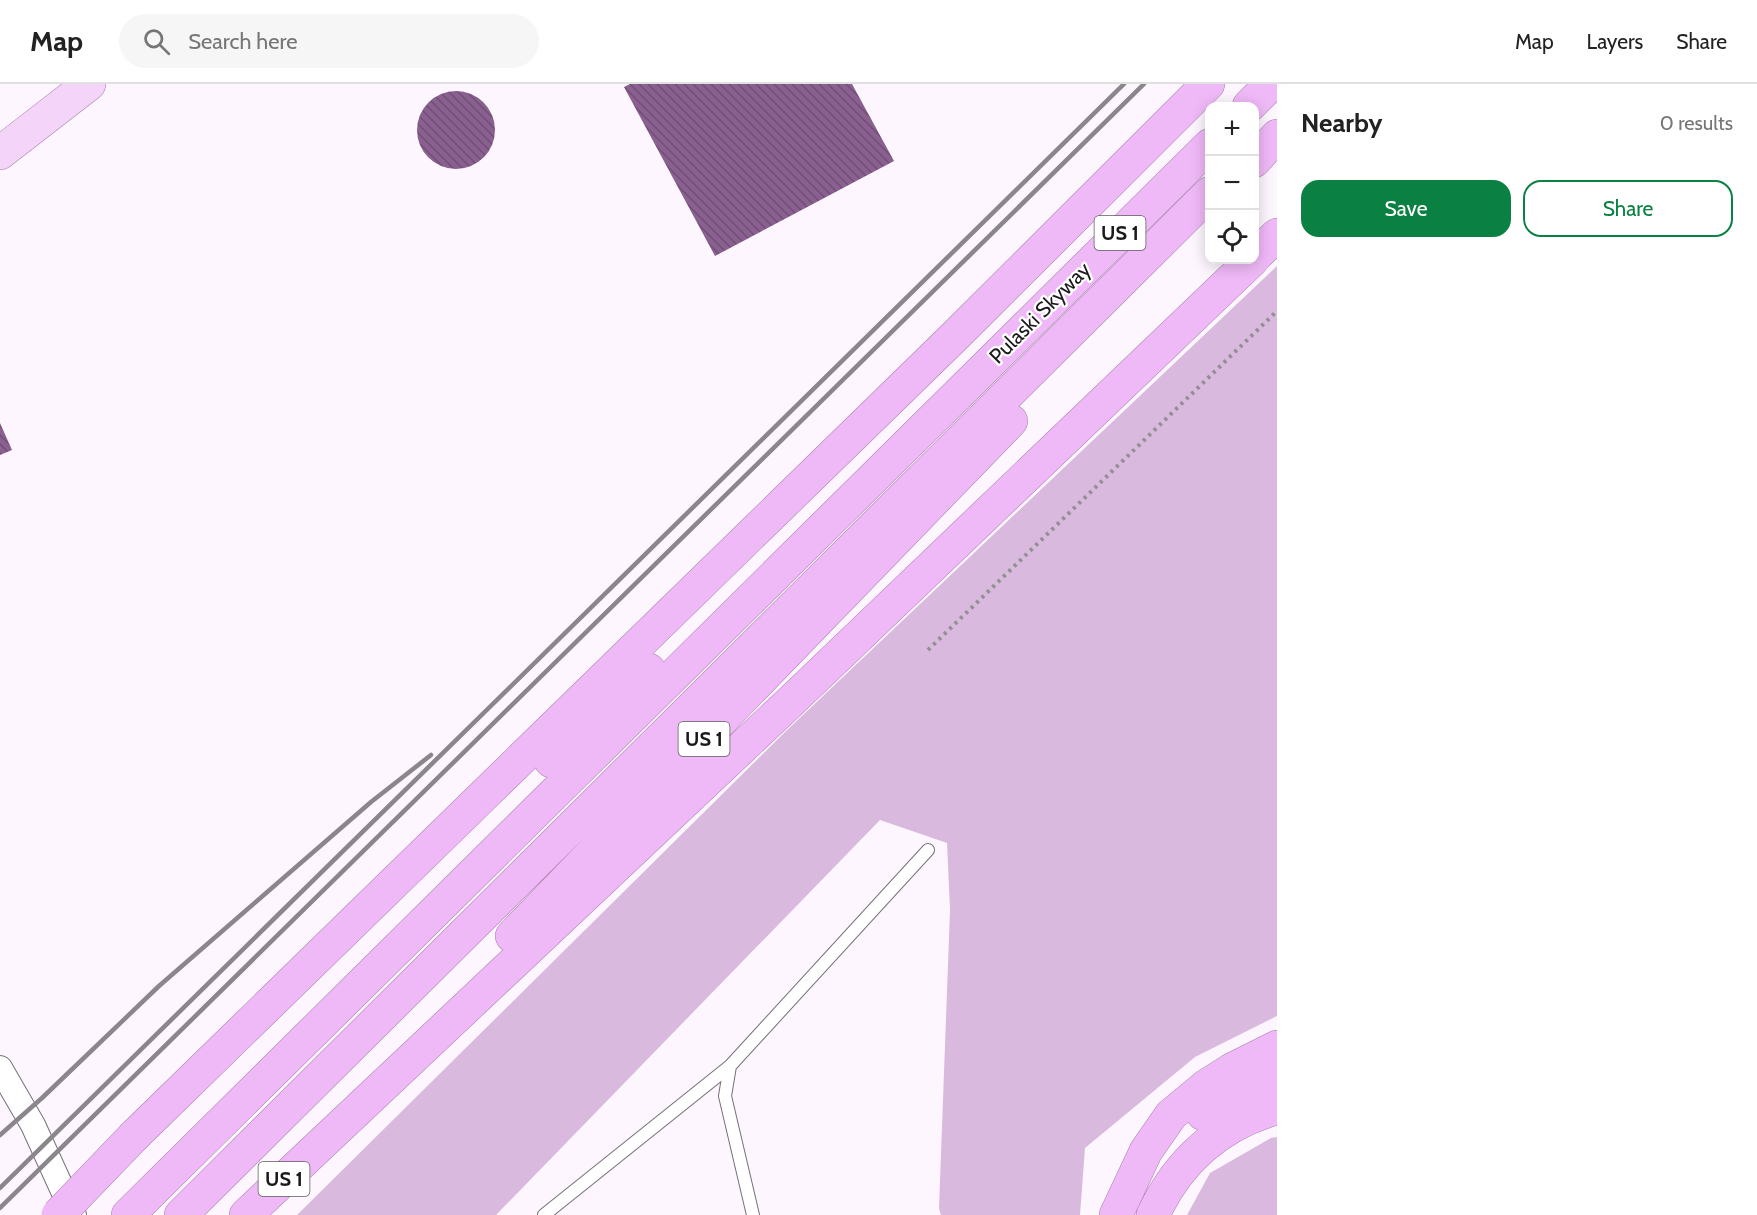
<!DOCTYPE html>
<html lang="en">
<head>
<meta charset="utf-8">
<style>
	body { margin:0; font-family:Cabin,sans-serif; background:#f6f6f6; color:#222 }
	.controls { position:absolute; right:18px; top:18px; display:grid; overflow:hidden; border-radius:12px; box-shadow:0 3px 15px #0003 }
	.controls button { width:54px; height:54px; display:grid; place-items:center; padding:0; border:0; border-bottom:2px solid #e0e0e0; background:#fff; color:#222; font:30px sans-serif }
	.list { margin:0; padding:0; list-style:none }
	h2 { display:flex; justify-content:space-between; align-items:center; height:78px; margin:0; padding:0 24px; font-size:26px }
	h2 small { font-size:20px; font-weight:400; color:#767676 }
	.actions { display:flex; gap:12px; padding:18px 24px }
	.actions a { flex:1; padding:14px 0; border:2px solid #0b8043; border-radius:18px; text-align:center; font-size:21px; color:#0b8043 }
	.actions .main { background:#0b8043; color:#fff }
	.icon { flex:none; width:33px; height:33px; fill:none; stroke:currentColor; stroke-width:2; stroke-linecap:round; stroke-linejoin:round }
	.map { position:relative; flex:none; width:1277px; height:1131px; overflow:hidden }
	header { display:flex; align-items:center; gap:36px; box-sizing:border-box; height:84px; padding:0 30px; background:#fff; border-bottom:2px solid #e0e0e0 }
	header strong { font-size:28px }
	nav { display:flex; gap:33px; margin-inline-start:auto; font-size:21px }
	.search { width:420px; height:54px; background:#f6f6f6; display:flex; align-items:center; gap:15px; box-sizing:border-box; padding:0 21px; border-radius:33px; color:#767676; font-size:22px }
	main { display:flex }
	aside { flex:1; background:#fff }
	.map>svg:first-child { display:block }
	.grass { fill:#d9bade }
	.building { fill:url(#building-back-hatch) }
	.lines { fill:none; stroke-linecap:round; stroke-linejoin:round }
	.lane-casing { stroke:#767077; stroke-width:14 }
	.street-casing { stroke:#767077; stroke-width:26 }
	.primary-casing { stroke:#a580aa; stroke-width:34 }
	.highway-casing { stroke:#a580aa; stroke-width:34 }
	.path { stroke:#938f94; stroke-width:4; stroke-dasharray:3 4.5; stroke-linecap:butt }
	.lane { stroke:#fff; stroke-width:12 }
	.street { stroke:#fff; stroke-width:24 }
	.primary { stroke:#f5d4fa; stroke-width:33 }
	.highway { stroke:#efb8f7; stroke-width:33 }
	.rail { stroke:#8a868b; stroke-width:4.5 }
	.highway-bridge-casing { stroke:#a580aa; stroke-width:34; stroke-linecap:butt }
	.highway-bridge { stroke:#efb8f7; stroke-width:33 }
	.labels { text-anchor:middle; stroke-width:4.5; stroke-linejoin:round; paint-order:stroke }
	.shield { fill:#fff; stroke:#5f5e5f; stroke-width:1.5 }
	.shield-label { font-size:20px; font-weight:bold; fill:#1b191b }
	.street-label { font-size:21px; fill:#1b191b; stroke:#fff }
</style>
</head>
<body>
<header>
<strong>Map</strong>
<div class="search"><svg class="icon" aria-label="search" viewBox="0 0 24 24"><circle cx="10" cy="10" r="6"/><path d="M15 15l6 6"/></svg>Search here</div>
<nav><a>Map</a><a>Layers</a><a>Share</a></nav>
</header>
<main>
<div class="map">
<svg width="1277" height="1131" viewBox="0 0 1277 1131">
	<defs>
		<pattern id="building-back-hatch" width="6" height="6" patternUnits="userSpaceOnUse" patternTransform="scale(1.5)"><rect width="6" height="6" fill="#8a6090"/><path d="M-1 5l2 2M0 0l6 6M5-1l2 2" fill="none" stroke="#704e75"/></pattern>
	</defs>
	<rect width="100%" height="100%" fill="#fdf6fe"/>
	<path class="grass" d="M1277 182V932L1195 973 1085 1064 1080 1131H941L939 1124 950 826 947 759 880 736 496 1131H297L786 647Z
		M1277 1053V1131H1187L1210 1089 1271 1054Z"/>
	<path class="building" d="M630 0H852L894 77 715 172 624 3Z
		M417 46a39 39 0 1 1 78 0a39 39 0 1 1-78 0Z
		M0 339 12 366 0 371Z"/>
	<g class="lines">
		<g class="lane-casing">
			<path id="lane" d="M544 1131 730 982
				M753 1131 725 1012 730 982 928 766"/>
		</g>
		<g class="street-casing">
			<path id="street" d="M0 984 33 1041 74 1131"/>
		</g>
		<g class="primary-casing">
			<path id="primary" d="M0 69 89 0"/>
		</g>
		<g class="highway-casing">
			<path id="highway" d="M1249 22 1271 0
				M1254 77 1277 52
				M1254 173 1277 151
				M551 677 649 586
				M512 852 1011 337
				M1203 1030 1231 1012 1277 992
				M134 1052 954 253 1208 0
				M128 1131 1210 61
				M181 1131 1210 109
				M246 1131 786 622 1252 176
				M1116 1131 1146 1067 1171 1031 1206 1002 1231 986 1277 963
				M1153 1131C1178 1077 1220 1040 1277 1024"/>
		</g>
		<path class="path" d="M928 566 1277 227"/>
		<use href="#lane" class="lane"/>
		<use href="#street" class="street"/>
		<use href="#primary" class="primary"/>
		<use href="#highway" class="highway"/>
		<path class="rail" d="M0 1051 42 1014 159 902 371 718 431 671
			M0 1104 1124 0
			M0 1124 1144 0"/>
		<g class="highway-bridge-casing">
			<path id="highway-bridge" d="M58 1131 134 1052"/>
		</g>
		<use href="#highway-bridge" class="highway-bridge"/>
	</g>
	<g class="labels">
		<g class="shield">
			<rect x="1094.5" y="132" width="51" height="34" rx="4.5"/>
			<rect x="678.5" y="638" width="51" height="34" rx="4.5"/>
			<rect x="258.5" y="1078" width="51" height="34" rx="4.5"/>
		</g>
		<g class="shield-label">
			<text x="1120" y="156">US 1</text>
			<text x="704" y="662">US 1</text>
			<text x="284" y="1102">US 1</text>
		</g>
		<g class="street-label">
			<text transform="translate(1040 229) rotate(-45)" y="7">Pulaski Skyway</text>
		</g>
	</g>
</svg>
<div class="controls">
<button>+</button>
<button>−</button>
<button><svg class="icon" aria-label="locate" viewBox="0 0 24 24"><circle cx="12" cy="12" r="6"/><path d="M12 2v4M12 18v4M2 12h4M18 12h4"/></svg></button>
</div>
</div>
<aside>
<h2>Nearby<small>0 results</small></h2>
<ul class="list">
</ul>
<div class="actions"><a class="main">Save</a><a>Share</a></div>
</aside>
</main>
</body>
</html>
